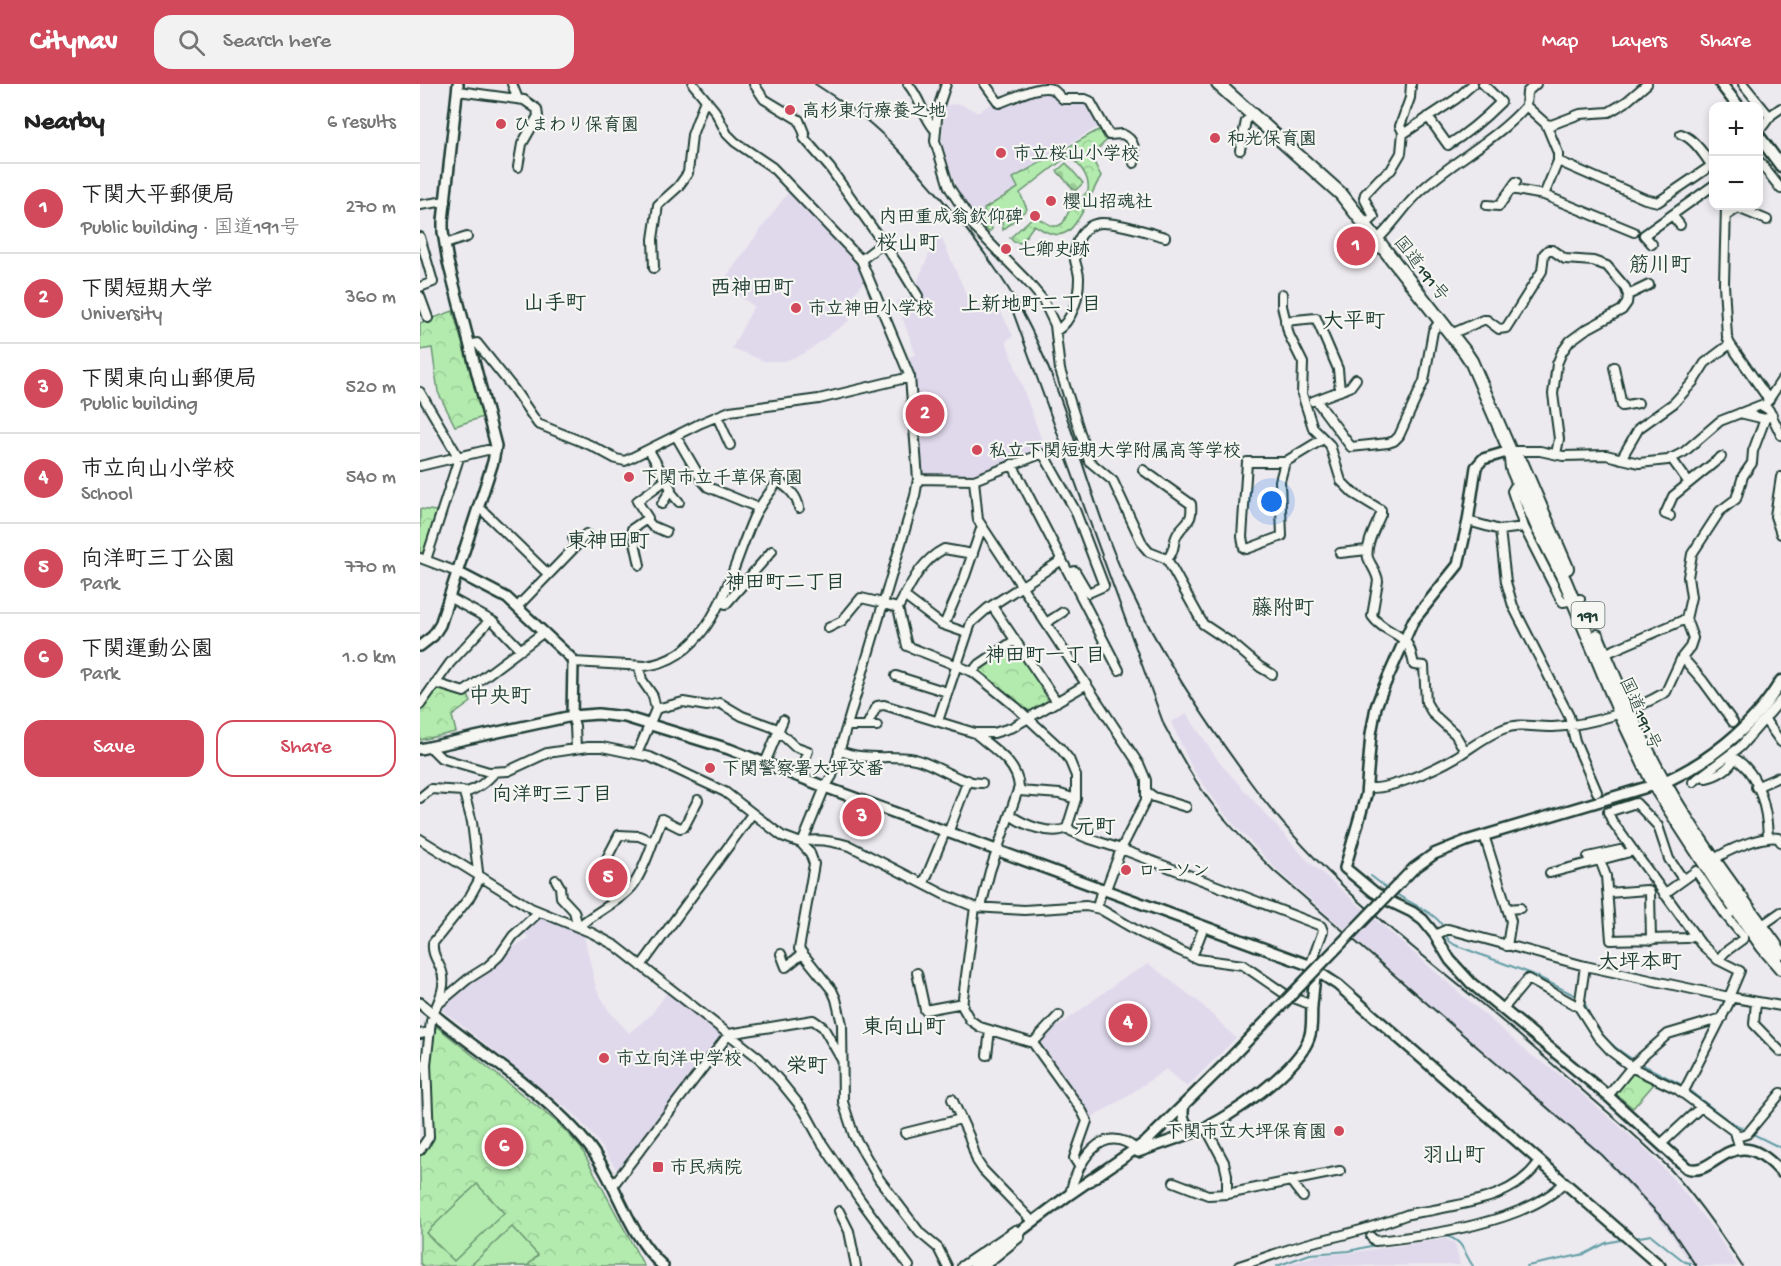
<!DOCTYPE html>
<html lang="en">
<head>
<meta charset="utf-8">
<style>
	body { margin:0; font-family:"Gochi Hand","Klee One",sans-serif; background:#f2f2f2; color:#222 }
	.controls { position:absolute; right:18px; top:18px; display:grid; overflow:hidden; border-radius:12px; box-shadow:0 3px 9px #0003 }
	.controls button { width:54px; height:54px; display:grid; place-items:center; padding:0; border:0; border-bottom:2px solid #e0e0e0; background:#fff; color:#222; font:30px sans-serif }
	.you { position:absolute; left:852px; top:418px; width:21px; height:21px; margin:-15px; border:4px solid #fff; border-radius:50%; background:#1a73e8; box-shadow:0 0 0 9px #1a73e833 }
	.badge { display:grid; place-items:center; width:39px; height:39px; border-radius:50%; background:#d1495b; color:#fff; font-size:20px; font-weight:700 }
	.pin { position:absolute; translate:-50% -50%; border:3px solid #fff; box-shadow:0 2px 6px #0006 }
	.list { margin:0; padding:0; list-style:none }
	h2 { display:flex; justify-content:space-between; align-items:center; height:78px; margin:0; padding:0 24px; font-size:26px }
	h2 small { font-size:20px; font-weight:400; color:#767676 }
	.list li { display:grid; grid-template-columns:39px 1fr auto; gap:18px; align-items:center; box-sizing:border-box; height:90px; padding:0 24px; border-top:2px solid #e0e0e0 }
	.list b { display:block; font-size:22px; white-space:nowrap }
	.list p { margin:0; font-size:20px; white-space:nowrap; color:#767676 }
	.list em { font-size:20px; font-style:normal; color:#767676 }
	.actions { display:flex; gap:12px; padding:18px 24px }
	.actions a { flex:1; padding:14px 0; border:2px solid #d1495b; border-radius:18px; text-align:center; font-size:21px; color:#d1495b }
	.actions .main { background:#d1495b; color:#fff }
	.icon { flex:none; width:33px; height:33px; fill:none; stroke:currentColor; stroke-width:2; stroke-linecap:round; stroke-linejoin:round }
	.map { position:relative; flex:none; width:1361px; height:1182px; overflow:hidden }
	header { display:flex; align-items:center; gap:36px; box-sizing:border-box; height:84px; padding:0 30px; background:#d1495b; color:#fff }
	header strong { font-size:28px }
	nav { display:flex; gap:33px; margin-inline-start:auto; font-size:21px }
	.search { width:420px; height:54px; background:#f2f2f2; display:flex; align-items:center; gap:15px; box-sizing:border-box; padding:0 21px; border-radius:18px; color:#767676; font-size:22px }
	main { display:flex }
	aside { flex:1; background:#fff }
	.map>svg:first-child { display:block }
	.built { fill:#e0d9ec }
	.forest { fill:url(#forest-crowns); stroke:#699471; stroke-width:1.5 }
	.cemetery { fill:url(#cemetery-stones); stroke:#699471; stroke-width:1.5 }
	.pitch { fill:#b3ebae; stroke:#699471; stroke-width:1.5 }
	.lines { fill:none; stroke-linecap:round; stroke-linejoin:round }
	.stream { stroke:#639ea5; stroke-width:2 }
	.minor-casing { stroke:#1f3d34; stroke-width:12 }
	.tertiary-casing { stroke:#1f3d34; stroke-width:14 }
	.secondary-casing { stroke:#1f3d34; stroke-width:15 }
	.trunk-casing { stroke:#1f3d34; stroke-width:16 }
	.minor { stroke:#f6f6f2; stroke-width:8 }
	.tertiary { stroke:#f6f6f2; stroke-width:9 }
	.secondary { stroke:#f6f6f2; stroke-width:10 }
	.trunk { stroke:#f6f6f2; stroke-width:12 }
	.rail { stroke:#1f3d34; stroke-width:2 }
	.tertiary-bridge-casing { stroke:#1f3d34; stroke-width:14; stroke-linecap:butt }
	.tertiary-bridge { stroke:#f6f6f2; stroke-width:9 }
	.poi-dot { fill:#d1495b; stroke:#f6f6f2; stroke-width:2 }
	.labels { text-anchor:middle; stroke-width:4.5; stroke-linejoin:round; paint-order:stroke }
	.shield { fill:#f6f6f2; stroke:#60746d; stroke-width:1.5 }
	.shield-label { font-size:16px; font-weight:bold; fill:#1f3d34 }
	.poi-label { font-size:18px; font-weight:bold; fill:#1f3d34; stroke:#f6f6f2; text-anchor:start }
	.street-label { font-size:18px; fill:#1f3d34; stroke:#f6f6f2 }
	.neighbourhood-label { font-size:20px; font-weight:bold; fill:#1f3d34; stroke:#f6f6f2 }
	.quarter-label { font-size:21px; font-weight:bold; fill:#1f3d34; stroke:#f6f6f2 }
</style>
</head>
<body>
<header>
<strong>Citynav</strong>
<div class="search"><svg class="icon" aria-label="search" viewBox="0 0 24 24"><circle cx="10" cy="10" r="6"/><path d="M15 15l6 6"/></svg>Search here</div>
<nav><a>Map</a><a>Layers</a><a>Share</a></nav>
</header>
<main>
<aside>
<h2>Nearby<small>6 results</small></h2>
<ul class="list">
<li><span class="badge">1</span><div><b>下関大平郵便局</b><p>Public building · 国道191号</p></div><em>270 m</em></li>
<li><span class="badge">2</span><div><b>下関短期大学</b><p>University</p></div><em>360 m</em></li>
<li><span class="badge">3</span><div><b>下関東向山郵便局</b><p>Public building</p></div><em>520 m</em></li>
<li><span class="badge">4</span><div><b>市立向山小学校</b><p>School</p></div><em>540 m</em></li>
<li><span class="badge">5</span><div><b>向洋町三丁公園</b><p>Park</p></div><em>770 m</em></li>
<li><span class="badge">6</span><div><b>下関運動公園</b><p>Park</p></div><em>1.0 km</em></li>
</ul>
<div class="actions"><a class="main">Save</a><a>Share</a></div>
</aside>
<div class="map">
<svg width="1361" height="1182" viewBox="0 0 1361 1182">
	<defs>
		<pattern id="forest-crowns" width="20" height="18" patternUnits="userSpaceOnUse" patternTransform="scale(1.5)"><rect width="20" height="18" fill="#b3ebae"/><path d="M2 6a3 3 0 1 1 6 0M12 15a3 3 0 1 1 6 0" fill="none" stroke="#9aca96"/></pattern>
		<pattern id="cemetery-stones" width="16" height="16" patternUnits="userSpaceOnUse" patternTransform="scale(1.5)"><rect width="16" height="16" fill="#b3ebae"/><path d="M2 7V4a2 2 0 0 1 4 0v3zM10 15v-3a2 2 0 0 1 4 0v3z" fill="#9aca96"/></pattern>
	</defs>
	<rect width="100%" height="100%" fill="#ece9ef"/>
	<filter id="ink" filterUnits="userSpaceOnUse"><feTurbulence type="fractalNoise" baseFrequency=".0167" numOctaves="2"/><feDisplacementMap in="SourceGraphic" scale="12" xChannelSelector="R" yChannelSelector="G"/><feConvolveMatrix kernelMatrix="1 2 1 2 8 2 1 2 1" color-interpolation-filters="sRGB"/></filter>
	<g filter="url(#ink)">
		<path class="built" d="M629 6 654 16 669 20 679 42 593 94 597 104 563 124 564 133 556 138 540 112 527 76 522 56 525 21 540 20 558 28 574 18Z
			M369 107 435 176 446 195 422 225 430 236 385 269 365 277H344L312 264 334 222 301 200Z
			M519 148 553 226 575 216 593 252 586 257 626 368 621 366 555 392H505L501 390V348L493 289 488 273 496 271 476 217 497 211 494 205Z
			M767 630 799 678 885 774 1111 971 1138 989 1220 1060 1248 1089 1271 1117 1295 1148 1317 1182H1273L1243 1139 1182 1074 857 786 807 733 773 686 751 638Z
			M120 832 163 848 176 904 189 927 209 949 231 931 248 907 303 951 221 1061 197 1086 179 1059 155 1031 21 925 22 919 50 896 67 889 76 882 88 865 110 855 102 847Z
			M729 880 780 919 816 954 767 1003 746 985 703 1015 669 1035 631 978 616 958 633 939 639 942 702 895Z
			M1025 1155 1035 1159 1040 1181 861 1182 902 1171 935 1168Z"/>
		<path class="forest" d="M680 45 688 55 671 72 681 92C673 105 658 144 645 149 635 154 622 146 614 141L601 159 594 158 590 154 614 132 632 142H638L643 139 650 125 668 107C670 93 660 80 648 72L600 109 607 125 583 146 581 128 570 130 572 145 569 148 558 138 565 134 564 125 598 104 593 94Z
			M33 227 63 333 35 342 18 308 12 264 1 266 0 263V239Z
			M0 425 16 427 18 431 5 472 0 471Z
			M592 560 596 561 633 616 612 629H606L557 588 558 585Z
			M21 604 44 612 47 609 51 618 32 632 36 648 0 656V627L13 606Z
			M16 942 138 1039 161 1064 224 1182H3L0 1179V1071L12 1057 13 1053 8 987Z
			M1216 989 1232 997 1233 1001 1213 1024 1197 1011V1007L1211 990Z"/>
		<path class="cemetery" d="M646 79 663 99 655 107 637 87Z"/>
		<path class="pitch" d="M57 1100 84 1129 34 1177 6 1149Z
			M92 1143 118 1171 107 1182H50Z"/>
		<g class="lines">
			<path class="stream" d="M951 792 968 805
				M973 808C987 818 1017 829 1023 843
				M1025 849 1029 857 1035 861 1112 890 1158 913
				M1163 916C1167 923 1169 931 1173 937 1183 954 1198 967 1214 976
				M1219 979 1262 1001 1309 1037 1326 1046
				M1331 1049 1361 1064
				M1214 1154 1231 1151 1265 1178 1270 1179V1182
				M857 1182 890 1170 929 1167 955 1161 1025 1152C1044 1156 1043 1168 1053 1182
				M1107 1182 1165 1170 1186 1159 1205 1155"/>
			<g class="minor-casing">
				<path id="minor" d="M92 0 98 15
					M273 0 295 27 307 50 315 58 352 83 441 176 490 293 498 395 495 412 412 692 405 703 383 757
					M334 0 344 15 379 36 385 51 384 54 410 84 482 186 498 212
					M488 0C500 14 503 32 515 46
					M526 0 518 24 515 57 529 103 556 145 607 197 623 216 635 241 640 286 669 377 693 397 723 461 729 468 747 475 783 540 813 560 840 583 852 590
					M565 0 579 19C592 15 618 0 632 5 636 7 639 12 643 15H665L670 17 689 51 702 50C716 56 715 66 714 79
					M1323 0 1350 33
					M38 7 104 16 117 25 118 32 102 60 98 83
					M1106 22 1107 8 1116 0
					M1008 33 1028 61C1048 49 1064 35 1081 18L1063 0
					M1126 40 1131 41 1160 30 1189 28 1206 18 1227 0
					M1343 42 1351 31 1361 24
					M983 50 1036 15 1053 0
					M1261 50C1274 54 1286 73 1293 84
					M820 66 826 37
					M1338 76 1361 105
					M1091 105 1124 111
					M0 121 26 117
					M1067 121 1079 122 1096 98
					M1306 122 1304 200 1307 253 1310 260 1349 316
					M1252 131 1260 141
					M1306 132 1318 124 1347 136
					M945 141 954 133 944 114 945 110 960 94 971 86 981 69 983 48 980 42 990 14 991 0
					M1214 148 1124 111 1138 77 1225 115 1238 118 1291 82
					M0 153 13 198 0 203
					M957 156C974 140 986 119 1004 104 1037 74 1075 57 1106 22L1126 40 1138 69V77
					M25 160 47 153
					M1232 160 1224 151 1294 101
					M441 176 463 159
					M234 184 233 155 238 121 258 103 268 89 272 51 283 21 287 17
					M862 210V222L869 251 883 279 882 310 893 344 910 361 921 397 933 409 961 426V430C956 442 945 461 948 474 951 482 957 488 958 497L952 532C961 545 974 547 985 557 991 563 992 573 994 581L1004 582 1006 618 1013 630 1035 650 1045 667
					M1208 211 1229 201
					M0 212 8 234
					M865 237 896 234 918 285 920 307
					M636 247C653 237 659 213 659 194 659 188 656 182 655 176 653 160 664 139 682 139 703 139 725 148 745 153
					M1031 250 1063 236H1067L1079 245 1086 244 1122 187 1124 170 1128 166H1132L1145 175 1173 177 1187 182 1205 203 1208 211 1207 219 1202 226 1165 246 1150 257 1142 268 1137 280 1133 310 1139 355 1136 370
					M50 261 57 259 93 304 118 340 170 361 196 375 205 377 281 339 310 327 399 315 490 293
					M1194 283 1202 322 1218 319
					M0 308 39 374 6 476
					M896 316 931 363 968 359 974 357 979 352 1004 297 1013 247 1020 237
					M893 317 930 303 936 295
					M1347 318 1361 297
					M1320 329 1345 335
					M297 332 310 361
					M256 352 281 395 288 403 339 424
					M229 366 251 405 242 420
					M1090 367H1120L1143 372 1186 371 1219 379 1248 376 1264 368 1300 337 1341 321 1349 326 1361 351
					M1251 374 1269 399
					M1201 375 1219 344 1254 319 1273 298 1285 279 1310 260
					M865 378 860 397 862 452 827 465 824 464 822 453 827 378H865L903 355
					M592 380 699 586
					M0 382 67 366 76 367
					M723 386 771 420C773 439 766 436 758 449 752 458 756 467 747 475
					M1361 393 1355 432 1361 450
					M498 395 554 396 621 370 625 373 655 426 684 502 668 509 655 487 649 489
					M554 396 558 436 720 682 726 696V716L701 765 686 805
					M1095 402 1092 407 1104 443 1140 514 1143 518 1160 515
					M250 407 259 418
					M58 422 128 490
					M1250 432 1245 430 1253 412 1301 373
					M226 435 232 442 246 448
					M1048 437 1080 446 1104 443
					M1080 446 1086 498 1093 522 1149 632 1155 657 1177 708
					M157 461 166 450
					M920 469 947 466
					M0 474 37 488
					M220 481 212 445 228 434 217 417 246 396
					M484 512 521 540 547 549
					M34 516 74 538 101 566
					M300 518 306 520 352 467
					M101 519 157 461 153 454
					M463 520 478 524 487 562 553 588 596 623 640 664 649 675 656 692V715L647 744C631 752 604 741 590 731
					M572 522 637 618
					M478 524C490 502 500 477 524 465L553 470
					M626 539 643 528
					M524 541 545 492 562 442
					M408 544 422 537 441 514 463 519
					M1182 571 1266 535
					M153 578 225 582C294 574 310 488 333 435 339 421 350 409 358 397 368 404 377 411 379 424
					M553 588 557 582 595 556
					M476 592 527 608
					M15 599 44 608 124 548
					M0 621 30 579 70 536
					M236 625 263 618 287 622 300 619 322 632 355 644 374 662 388 667 378 693
					M152 632 155 642 156 664
					M1345 636 1361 658
					M518 637 551 539 568 524 642 476
					M1313 638 1283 597 1262 573 1270 563 1273 554 1266 535 1271 513 1268 493 1272 470 1300 427 1316 415 1323 392 1332 379 1333 367 1345 335 1352 331
					M447 641 457 622 464 621 555 649H574L593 643 667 600
					M427 642H457
					M555 649C573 665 597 678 599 703L570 787 561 823
					M10 663 21 674 69 688 88 687 127 669 168 663H182L230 673 305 708 362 752 381 759C394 753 416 758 430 762L523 810 555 823 604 826 666 822 680 825 721 849 778 875 823 881 868 912 892 921
					M419 666C443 678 470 670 495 675 518 681 538 699 562 699
					M217 670 236 625 233 612 222 596 219 582
					M1314 674C1340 689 1347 726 1348 753
					M345 679 363 636
					M1286 694C1297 692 1309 685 1314 675L1312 670
					M1273 698 1320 663 1361 616
					M947 703C965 709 1019 683 1036 673 1051 664 1067 651 1083 645 1100 638 1116 644 1133 643 1171 641 1214 627 1246 608L1262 573
					M1336 703 1361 692
					M599 707 640 710 656 715
					M727 708 734 713 766 723
					M0 714 11 705 43 707 44 709C58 705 66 698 75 688
					M648 743 651 747 667 754 701 765 901 842 903 847 890 882
					M528 749 548 696
					M1064 751 1091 837 1087 862
					M0 755 111 824 172 849 196 862 339 974 360 997 385 1028 402 1059 439 1114 489 1182
					M233 758 242 735 260 744 264 743 278 716
					M381 759 390 769 394 780 379 865 412 906 416 915 422 940 423 1018 434 1052 459 1095 500 1149 518 1164 527 1182
					M1168 773 1200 766
					M1180 776 1186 792 1191 856 1267 854 1275 851
					M1294 776C1306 766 1343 751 1358 754L1361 758
					M1130 789 1214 767
					M1263 795 1249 775 1238 742 1216 719 1188 728 1192 737 1281 860 1298 876 1320 887 1309 913
					M136 796 140 803 141 813 154 827 158 843
					M504 799 525 748
					M1188 809 1227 806 1230 808 1231 856
					M1244 810 1276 787 1307 833
					M555 823 542 922 550 936 560 943 613 959 662 1027 667 1037 654 1074 659 1082
					M677 824 682 804
					M1088 825 1100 824
					M1341 842 1361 828
					M158 843C172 830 204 815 214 800 222 788 228 772 233 758L219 752 199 751 175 797 193 817
					M1015 851 1028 845 1165 882 1309 913 1361 922
					M361 870 366 883 382 870
					M772 873 784 842
					M1298 876 1305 868 1323 855V852L1307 833 1309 831
					M221 882 332 730
					M1165 882 1159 923 1178 953 1192 968 1213 984 1257 1005 1315 1048 1320 1065
					M497 889 505 926 543 919
					M1336 918 1334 940 1361 968
					M17 921 48 895 67 883 79 872 93 852 119 828
					M1083 925 1108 895 1159 923
					M13 930C20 915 28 898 20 883 16 874 12 869 13 859L49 814 59 796 52 738 44 709
					M0 950 10 948
					M613 959 639 931
					M567 971 570 946
					M1263 1009 1312 913
					M1188 1012 1214 980 1248 950 1302 934
					M532 1015 549 1052 557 1077 563 1086 611 1136
					M786 1044 804 1078 807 1091V1110
					M485 1049 541 1035
					M1317 1053 1327 1050 1361 1009
					M1241 1060 1281 1023
					M0 1066 9 1053 6 980 11 937
					M870 1096 883 1113
					M754 1098 788 1111 807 1110 920 1087
					M194 1100 309 950 393 936 403 943 422 976
					M650 1110C656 1080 682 1036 716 1065
					M419 1127 429 1147 436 1182
					M951 1153 955 1157C1008 1152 1107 1138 1144 1099
					M542 1182 595 1146
					M564 1182 600 1153
					M819 1182C846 1174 874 1162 902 1156 933 1149 957 1142 986 1131 994 1128 1004 1128 1013 1126 1052 1118 1095 1113 1119 1078"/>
			</g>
			<g class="tertiary-casing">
				<path id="tertiary" d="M1090 367 1063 375 1056 383 1048 437 1038 481 993 537 962 607 956 623 951 650 946 711 925 784 954 808 969 817 992 828 1003 836 1015 851 1030 876 1051 899 1188 1012 1267 1084C1296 1095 1312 1033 1361 1088
					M37 488 87 514 151 574 153 578 152 632
					M0 562 13 552 20 541 73 378 76 362 28 178 23 148V137L38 0
					M0 665 152 632 178 630 205 633 309 665 405 703 886 880 918 901 1240 1182
					M1046 757 1234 701
					M0 919C55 967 122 1004 168 1061 198 1099 207 1150 243 1182
					M764 1021C761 1034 764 1043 778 1047 809 1035 878 986 889 954 893 944 891 933 892 922 893 910 894 898 896 886
					M718 1068 778 1047
					M554 1182 650 1110 727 1057 799 986"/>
			</g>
			<g class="secondary-casing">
				<path id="secondary" d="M1301 0 1318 22
					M1338 51 1361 82
					M1236 701C1284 683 1335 642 1361 597"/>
			</g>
			<g class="trunk-casing">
				<path id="trunk" d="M798 0 921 110 1045 268 1051 277 1090 367 1092 384 1118 444 1145 497 1200 629 1234 701 1298 800 1343 863 1361 884
					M1090 367 1102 380 1147 484
					M1177 552C1198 601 1218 652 1244 698 1278 758 1321 813 1361 869"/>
			</g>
			<use href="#minor" class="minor"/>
			<use href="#tertiary" class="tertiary"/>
			<use href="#secondary" class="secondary"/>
			<use href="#trunk" class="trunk"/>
			<path class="rail" d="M395 0C412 11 429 22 445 35 471 56 493 82 515 107 551 150 586 194 611 245 651 326 669 415 706 497 740 570 784 635 831 699 892 783 972 847 1052 912 1092 944 1130 978 1169 1012 1196 1035 1224 1058 1249 1084 1277 1114 1300 1148 1322 1182
				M593 228 744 641C759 669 774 697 793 721 812 745 833 766 854 787L1182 1071 1246 1138 1276 1182"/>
			<g class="tertiary-bridge-casing">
				<path id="tertiary-bridge" d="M799 986 993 785 1014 770 1046 757"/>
			</g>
			<use href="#tertiary-bridge" class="tertiary-bridge"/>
		</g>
	</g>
	<g class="poi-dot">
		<circle cx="370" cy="26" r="6"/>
		<circle cx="81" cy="40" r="6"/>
		<circle cx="795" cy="54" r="6"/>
		<circle cx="581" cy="69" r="6"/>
		<circle cx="631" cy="117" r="6"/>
		<circle cx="615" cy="132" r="6"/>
		<circle cx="586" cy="165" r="6"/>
		<circle cx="376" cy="224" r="6"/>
		<circle cx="557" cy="366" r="6"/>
		<circle cx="209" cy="393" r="6"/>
		<circle cx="290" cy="684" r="6"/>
		<circle cx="706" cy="786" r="6"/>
		<circle cx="184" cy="974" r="6"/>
		<circle cx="919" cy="1047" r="6"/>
		<rect x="232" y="1077" width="12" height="12" rx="3"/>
	</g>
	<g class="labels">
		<rect class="shield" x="1151.5" y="518" width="33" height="26" rx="4.5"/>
		<g class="shield-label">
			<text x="1168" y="537">191</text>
		</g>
		<g class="poi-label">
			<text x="382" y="32">高杉東行療養之地</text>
			<text x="93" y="46">ひまわり保育園</text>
			<text x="807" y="60">和光保育園</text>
			<text x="593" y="75">市立桜山小学校</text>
			<text x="643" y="123">櫻山招魂社</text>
			<text x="603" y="138" text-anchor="end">内田重成翁欽仰碑</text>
			<text x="598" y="171">七卿史跡</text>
			<text x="388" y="230">市立神田小学校</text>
			<text x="569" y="372">私立下関短期大学附属高等学校</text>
			<text x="221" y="399">下関市立千草保育園</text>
			<text x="302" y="690">下関警察署大坪交番</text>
			<text x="718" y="792">ローソン</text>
			<text x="196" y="980">市立向洋中学校</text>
			<text x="907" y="1053" text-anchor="end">下関市立大坪保育園</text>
			<text x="250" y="1089">市民病院</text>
		</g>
		<g class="street-label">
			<text transform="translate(1002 184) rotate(52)" y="6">国道191号</text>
			<text transform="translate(1221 629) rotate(66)" y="6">国道191号</text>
		</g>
		<g class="neighbourhood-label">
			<text x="611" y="226">上新地町二丁目</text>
			<text x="365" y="504">神田町二丁目</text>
			<text x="625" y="577">神田町一丁目</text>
			<text x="132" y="716">向洋町三丁目</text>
		</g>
		<g class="quarter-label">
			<text x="488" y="165">桜山町</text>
			<text x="1240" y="187">筋川町</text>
			<text x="332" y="210">西神田町</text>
			<text x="135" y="225">山手町</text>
			<text x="934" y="243">大平町</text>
			<text x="188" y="463">東神田町</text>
			<text x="863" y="530">藤附町</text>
			<text x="80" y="618">中央町</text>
			<text x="675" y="749">元町</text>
			<text x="1220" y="884">大坪本町</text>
			<text x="484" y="949">東向山町</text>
			<text x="387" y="988">栄町</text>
			<text x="1034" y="1077">羽山町</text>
		</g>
	</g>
</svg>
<div class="controls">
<button>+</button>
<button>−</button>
</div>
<div class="you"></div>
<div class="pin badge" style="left:936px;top:162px">1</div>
<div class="pin badge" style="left:505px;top:330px">2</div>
<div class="pin badge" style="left:442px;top:733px">3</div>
<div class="pin badge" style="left:708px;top:939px">4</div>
<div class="pin badge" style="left:188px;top:794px">5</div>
<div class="pin badge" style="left:84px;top:1063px">6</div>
</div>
</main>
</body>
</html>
